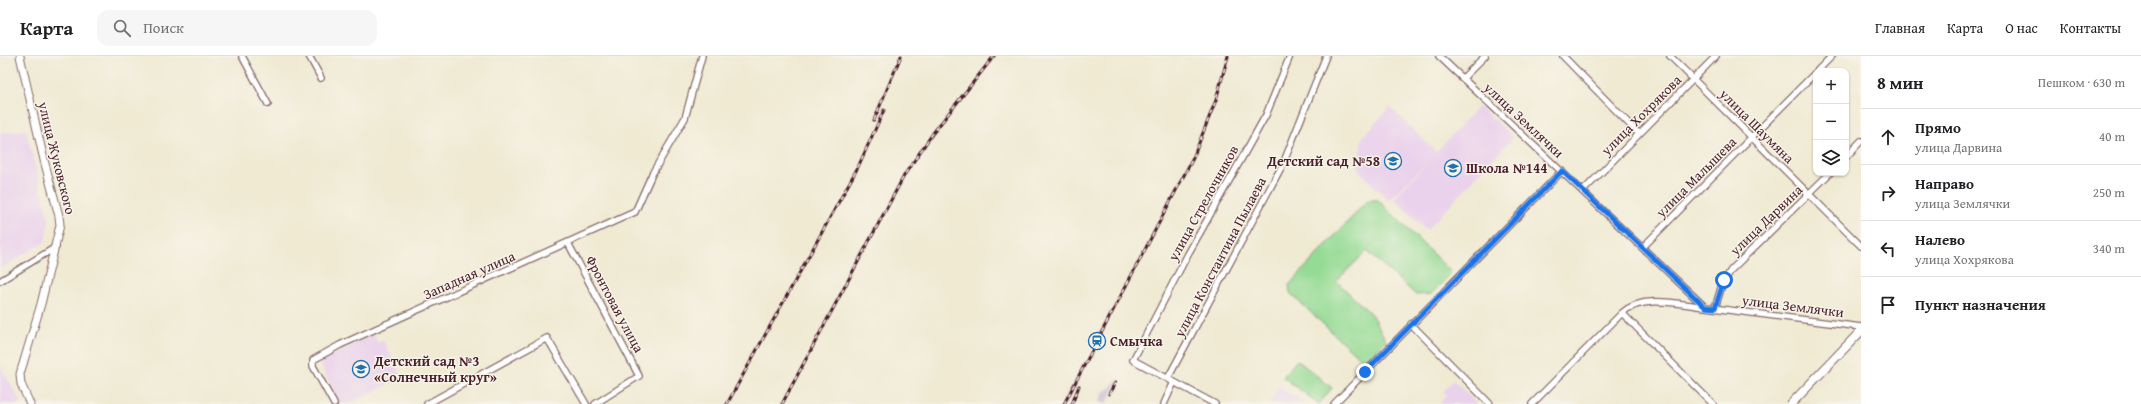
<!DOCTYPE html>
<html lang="ru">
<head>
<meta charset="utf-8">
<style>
	body { margin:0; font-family:"Gentium Book Plus",serif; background:#f6f6f6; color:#202124 }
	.controls { position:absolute; right:12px; top:12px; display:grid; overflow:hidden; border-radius:8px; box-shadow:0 1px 3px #0004 }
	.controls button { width:36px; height:36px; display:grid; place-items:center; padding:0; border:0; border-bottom:1px solid #e0e0e0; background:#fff; color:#202124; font:20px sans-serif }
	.stop { position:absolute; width:12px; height:12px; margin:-9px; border:3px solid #1a73e8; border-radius:50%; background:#fff }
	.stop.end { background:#1a73e8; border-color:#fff; box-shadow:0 1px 4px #0008 }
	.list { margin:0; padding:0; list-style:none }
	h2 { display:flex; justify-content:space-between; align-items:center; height:52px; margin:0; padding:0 16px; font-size:17px }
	h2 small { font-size:13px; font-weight:400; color:#757577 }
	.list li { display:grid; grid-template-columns:26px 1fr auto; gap:12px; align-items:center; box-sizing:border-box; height:56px; padding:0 16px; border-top:1px solid #e0e0e0 }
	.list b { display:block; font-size:15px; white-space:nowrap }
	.list p { margin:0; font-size:13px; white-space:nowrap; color:#757577 }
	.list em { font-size:13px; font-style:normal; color:#757577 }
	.icon { flex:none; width:22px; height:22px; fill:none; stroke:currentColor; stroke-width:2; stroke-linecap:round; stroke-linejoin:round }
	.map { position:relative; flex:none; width:1861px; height:348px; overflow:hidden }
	header { display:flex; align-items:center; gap:24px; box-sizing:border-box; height:56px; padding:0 20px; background:#fff; border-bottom:1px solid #e0e0e0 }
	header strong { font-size:19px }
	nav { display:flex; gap:22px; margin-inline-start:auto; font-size:14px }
	.search { width:280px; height:36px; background:#f6f6f6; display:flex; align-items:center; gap:10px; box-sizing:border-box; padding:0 14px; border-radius:12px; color:#757577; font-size:15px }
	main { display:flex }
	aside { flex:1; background:#fff }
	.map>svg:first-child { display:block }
	.built { fill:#ead1ec }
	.industrial { fill:#cabfd6 }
	.green { fill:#96db95; stroke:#707d60 }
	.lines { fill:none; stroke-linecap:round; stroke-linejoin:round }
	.minor-casing { stroke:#846666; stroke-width:8 }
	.tertiary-casing { stroke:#846666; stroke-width:9 }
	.secondary-casing { stroke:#846666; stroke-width:10 }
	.minor { stroke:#fff; stroke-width:5.5 }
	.tertiary { stroke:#fff; stroke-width:7 }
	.secondary { stroke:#fff; stroke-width:8 }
	.rail-casing { stroke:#4a1f2b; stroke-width:3 }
	.rail { stroke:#f7f3e8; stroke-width:1.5; stroke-dasharray:4.5; stroke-linecap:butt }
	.route { stroke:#1a73e8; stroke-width:5 }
	.labels { text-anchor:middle; stroke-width:3; stroke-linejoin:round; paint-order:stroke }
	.street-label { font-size:14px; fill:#4a1f2b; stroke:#f7f3e8 }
	.poi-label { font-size:14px; font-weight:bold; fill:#4a1f2b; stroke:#f7f3e8; text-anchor:start }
</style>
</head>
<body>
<header>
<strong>Карта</strong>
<div class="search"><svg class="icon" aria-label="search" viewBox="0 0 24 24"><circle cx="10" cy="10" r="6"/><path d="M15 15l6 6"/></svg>Поиск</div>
<nav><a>Главная</a><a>Карта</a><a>О нас</a><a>Контакты</a></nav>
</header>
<main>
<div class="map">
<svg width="1861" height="348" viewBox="0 0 1861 348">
	<rect width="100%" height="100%" fill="#f7f3e8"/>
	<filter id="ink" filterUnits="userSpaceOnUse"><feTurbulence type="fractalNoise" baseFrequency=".025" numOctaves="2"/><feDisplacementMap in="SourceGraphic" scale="8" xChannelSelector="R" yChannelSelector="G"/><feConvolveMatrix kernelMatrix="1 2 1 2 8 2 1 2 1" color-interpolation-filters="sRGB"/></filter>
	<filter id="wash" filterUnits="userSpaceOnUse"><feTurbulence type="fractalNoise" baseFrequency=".012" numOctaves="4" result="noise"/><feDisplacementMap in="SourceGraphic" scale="16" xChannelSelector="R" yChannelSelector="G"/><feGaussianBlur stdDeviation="0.9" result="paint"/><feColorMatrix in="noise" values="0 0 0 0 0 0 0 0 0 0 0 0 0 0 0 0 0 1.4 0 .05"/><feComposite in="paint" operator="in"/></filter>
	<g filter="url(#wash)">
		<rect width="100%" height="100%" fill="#f0ead3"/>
		<path class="built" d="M1479 50 1513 81 1427 174 1394 143 1432 101 1389 144 1358 114 1362 82 1390 51 1436 96Z
			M26 74 49 164 45 186 0 213V77Z
			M373 278 378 287 383 284 402 321 350 348H340L319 306Z
			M0 310 22 348H0Z
			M1453 324 1477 348H1442L1440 346 1447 340 1443 336Z
			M1278 331 1290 337 1306 348H1269Z"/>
		<path class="industrial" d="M1116 324 1119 325 1106 348 1099 346 1104 335 1109 333Z"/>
		<path class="green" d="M1368 144H1378L1452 217 1431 238 1416 239 1367 195 1336 225 1371 258 1386 284 1365 307 1290 237 1289 229Z
			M1297 304 1332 332 1319 348 1283 321Z"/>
	</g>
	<g filter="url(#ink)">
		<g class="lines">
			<g class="minor-casing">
				<path id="minor" d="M242 0 268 48
					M309 0 321 22
					M1439 0 1705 251 1861 271
					M1563 0 1639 78
					M1670 0 1861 190
					M1817 15 1832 0
					M1462 23 1485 0
					M1846 101 1861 85
					M1583 135 1716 0
					M568 187 639 320 595 348
					M1643 191 1816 16
					M0 225 56 191
					M1715 252 1722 229 1731 214 1830 117
					M1622 257 1713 348
					M1411 268 1490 348
					M1168 322 1283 108 1326 0
					M334 348 313 310V304L340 289 635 156 652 118 685 62 702 0
					M427 348 547 282 586 348
					M1164 348 1174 326
					M1215 348 1133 304 1188 198 1266 59 1290 0
					M1334 348 1562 115
					M1532 348 1622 257C1642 238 1679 248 1705 251"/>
			</g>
			<g class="tertiary-casing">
				<path id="tertiary" d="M20 0 44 104 59 160 60 169 41 248 20 318 21 328 30 348"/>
			</g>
			<g class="secondary-casing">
				<path id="secondary" d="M1791 348 1861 275"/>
			</g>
			<use href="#minor" class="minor"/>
			<use href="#tertiary" class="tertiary"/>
			<use href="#secondary" class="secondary"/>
			<g class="rail-casing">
				<path id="rail" d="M874 64 901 0
					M1109 338 1115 327
					M727 348 858 111 884 54
					M782 348 905 118 933 77 994 0
					M1064 348 1193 102 1216 44 1228 0
					M1072 348 1079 330"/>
			</g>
			<use href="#rail" class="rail"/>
		</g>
	</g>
	<g class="lines" filter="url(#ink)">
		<path class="route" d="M1365 316 1562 115 1705 251 1715 252 1724 224"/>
	</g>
	<defs>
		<g id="school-ring" transform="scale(0.9)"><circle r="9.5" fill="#f7f3e8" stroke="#1f6fb2" stroke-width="1.5"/><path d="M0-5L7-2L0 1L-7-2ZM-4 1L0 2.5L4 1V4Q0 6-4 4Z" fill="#1f6fb2"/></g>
		<g id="station-ring" transform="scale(0.9)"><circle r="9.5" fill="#f7f3e8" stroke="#1f6fb2" stroke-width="1.5"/><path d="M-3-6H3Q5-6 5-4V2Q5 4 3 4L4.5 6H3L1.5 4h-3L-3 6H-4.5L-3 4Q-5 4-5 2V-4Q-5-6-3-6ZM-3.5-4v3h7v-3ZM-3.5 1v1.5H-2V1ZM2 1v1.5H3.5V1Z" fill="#1f6fb2"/></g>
	</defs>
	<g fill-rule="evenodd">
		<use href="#school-ring" x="1393" y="105"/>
		<use href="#school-ring" x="1453" y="112"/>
		<use href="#station-ring" x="1097" y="285"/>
		<use href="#school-ring" x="361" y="313"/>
	</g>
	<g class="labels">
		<g class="street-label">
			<text transform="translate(1641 59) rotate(-45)" y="5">улица Хохрякова</text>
			<text transform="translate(1524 64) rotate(43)" y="5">улица Землячки</text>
			<text transform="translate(1757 70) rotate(45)" y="5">улица Шаумяна</text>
			<text transform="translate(57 102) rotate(76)" y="5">улица Жуковского</text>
			<text transform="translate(1696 121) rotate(-45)" y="5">улица Малышева</text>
			<text transform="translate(1203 147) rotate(-61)" y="5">улица Стрелочников</text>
			<text transform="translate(1766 164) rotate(-44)" y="5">улица Дарвина</text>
			<text transform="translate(1220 201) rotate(-62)" y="5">улица Константина Пылаева</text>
			<text transform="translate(469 219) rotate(-24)" y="5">Западная улица</text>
			<text transform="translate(615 248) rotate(62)" y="5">Фронтовая улица</text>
			<text transform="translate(1793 250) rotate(7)" y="5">улица Землячки</text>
		</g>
		<g class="poi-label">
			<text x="1380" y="110" text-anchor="end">Детский сад №58</text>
			<text x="1466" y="117">Школа №144</text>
			<text x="1110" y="290">Смычка</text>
			<text x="374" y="310">Детский сад №3<tspan x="374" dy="16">«Солнечный круг»</tspan></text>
		</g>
	</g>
</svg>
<div class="controls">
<button>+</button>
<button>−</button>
<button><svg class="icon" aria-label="layers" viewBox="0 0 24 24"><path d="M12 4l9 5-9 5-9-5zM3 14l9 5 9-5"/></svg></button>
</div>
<div class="stop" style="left:1724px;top:224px"></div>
<div class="stop end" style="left:1365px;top:316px"></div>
</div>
<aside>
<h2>8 мин<small>Пешком · 630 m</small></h2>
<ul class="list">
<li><svg class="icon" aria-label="ahead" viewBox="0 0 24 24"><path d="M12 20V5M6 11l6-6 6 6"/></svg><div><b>Прямо</b><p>улица Дарвина</p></div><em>40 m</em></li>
<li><svg class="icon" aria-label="right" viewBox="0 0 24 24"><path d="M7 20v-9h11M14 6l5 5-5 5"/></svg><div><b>Направо</b><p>улица Землячки</p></div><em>250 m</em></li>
<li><svg class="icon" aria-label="left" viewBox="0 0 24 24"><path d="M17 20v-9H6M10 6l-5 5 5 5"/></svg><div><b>Налево</b><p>улица Хохрякова</p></div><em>340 m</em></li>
<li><svg class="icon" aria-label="arrive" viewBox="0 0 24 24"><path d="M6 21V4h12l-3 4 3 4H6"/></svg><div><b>Пункт назначения</b></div></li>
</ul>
</aside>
</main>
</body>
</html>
